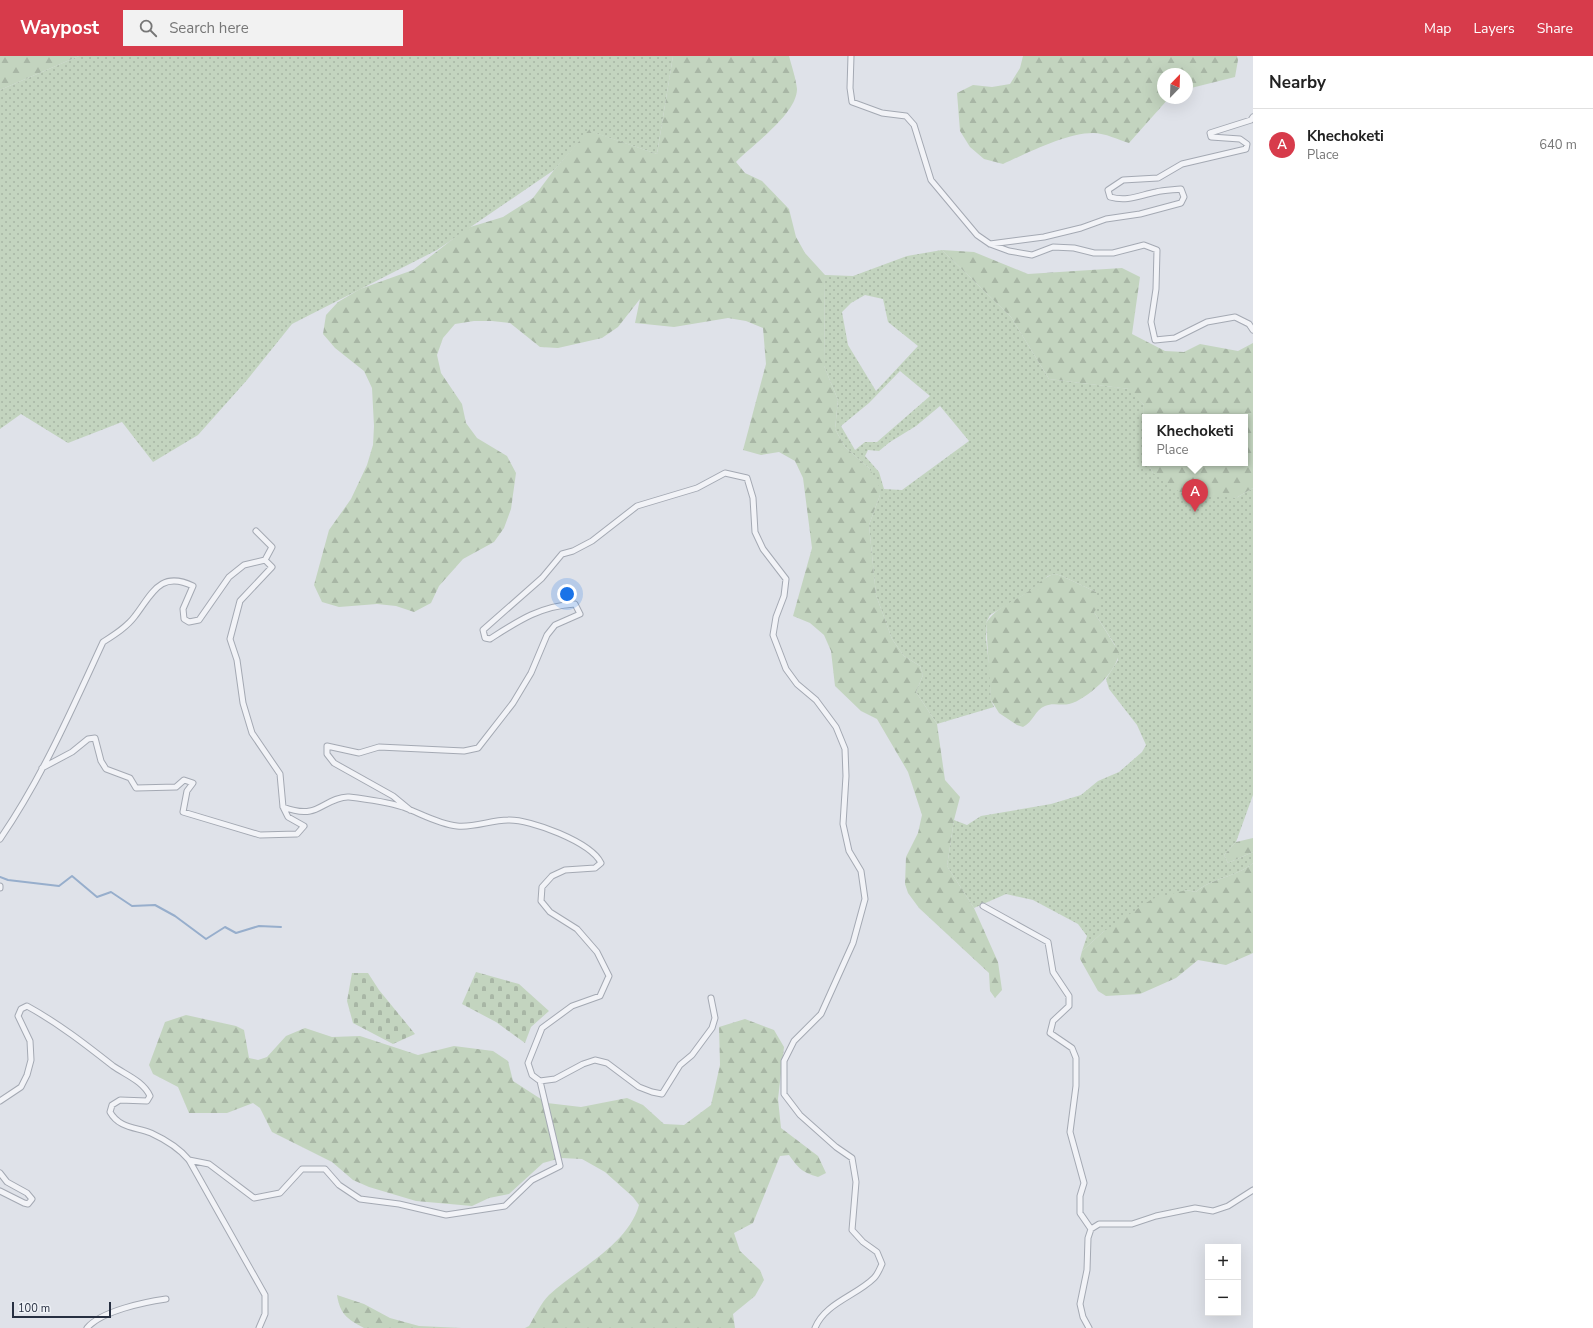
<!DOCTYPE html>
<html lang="en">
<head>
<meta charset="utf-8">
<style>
	body { margin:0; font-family:"Nunito Sans",sans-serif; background:#f2f2f2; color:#222 }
	.controls { position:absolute; right:12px; bottom:12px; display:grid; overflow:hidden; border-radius:0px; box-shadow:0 4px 16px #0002 }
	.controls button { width:36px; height:36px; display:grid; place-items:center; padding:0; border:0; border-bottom:1px solid #e0e0e0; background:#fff; color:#222; font:20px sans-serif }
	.compass { position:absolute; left:1157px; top:12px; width:36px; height:36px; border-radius:50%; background:#fff; box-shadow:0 4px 16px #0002; rotate:23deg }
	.scale { position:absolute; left:12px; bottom:10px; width:99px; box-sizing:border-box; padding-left:4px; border:2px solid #272f41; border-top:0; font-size:11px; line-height:14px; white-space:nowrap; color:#272f41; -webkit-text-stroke:3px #eef1f6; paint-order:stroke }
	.you { position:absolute; left:567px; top:538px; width:14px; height:14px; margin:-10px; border:3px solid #fff; border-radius:50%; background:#1a73e8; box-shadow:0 0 0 6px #1a73e833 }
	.badge { display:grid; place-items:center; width:26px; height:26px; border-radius:50%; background:#d73b4b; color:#fff; font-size:13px; font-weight:700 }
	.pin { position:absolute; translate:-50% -33px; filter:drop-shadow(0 1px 2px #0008) }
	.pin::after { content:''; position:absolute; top:21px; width:14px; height:12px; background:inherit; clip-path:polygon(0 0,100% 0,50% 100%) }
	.popup { position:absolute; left:1142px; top:358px; width:106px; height:52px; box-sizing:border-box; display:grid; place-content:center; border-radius:0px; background:#fff; filter:drop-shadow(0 1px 3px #0005); font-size:13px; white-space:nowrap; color:#767676 }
	.popup b { font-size:15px; color:#222 }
	.popup::after { content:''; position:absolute; left:50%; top:100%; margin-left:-8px; border:8px solid transparent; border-top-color:#fff }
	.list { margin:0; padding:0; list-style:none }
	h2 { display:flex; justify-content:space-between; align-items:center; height:52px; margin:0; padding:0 16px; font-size:17px }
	h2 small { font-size:13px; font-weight:400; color:#767676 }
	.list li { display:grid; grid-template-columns:26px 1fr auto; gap:12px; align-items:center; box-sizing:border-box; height:72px; padding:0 16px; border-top:1px solid #e0e0e0 }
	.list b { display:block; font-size:15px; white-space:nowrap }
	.list p { margin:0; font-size:13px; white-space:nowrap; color:#767676 }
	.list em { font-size:13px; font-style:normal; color:#767676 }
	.icon { flex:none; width:22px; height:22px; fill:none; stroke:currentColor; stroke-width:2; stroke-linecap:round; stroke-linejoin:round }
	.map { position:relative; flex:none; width:1253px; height:1272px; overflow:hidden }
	header { display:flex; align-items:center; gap:24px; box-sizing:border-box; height:56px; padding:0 20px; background:#d73b4b; color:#fff }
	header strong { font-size:19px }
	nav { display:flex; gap:22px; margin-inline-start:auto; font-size:14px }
	.search { width:280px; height:36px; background:#f2f2f2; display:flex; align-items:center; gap:10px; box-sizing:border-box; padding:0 14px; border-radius:0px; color:#767676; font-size:15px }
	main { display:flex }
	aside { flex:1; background:#fff }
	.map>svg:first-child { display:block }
	.grass { fill:url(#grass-dots); fill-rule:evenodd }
	.forest { fill:url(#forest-firs) }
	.cemetery { fill:url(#cemetery-stones) }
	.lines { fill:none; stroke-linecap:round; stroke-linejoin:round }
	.stream { stroke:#97aecc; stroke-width:2 }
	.street-casing { stroke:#a4a9b3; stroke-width:7 }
	.street { stroke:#f2f3f7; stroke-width:5 }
</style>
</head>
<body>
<header>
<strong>Waypost</strong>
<div class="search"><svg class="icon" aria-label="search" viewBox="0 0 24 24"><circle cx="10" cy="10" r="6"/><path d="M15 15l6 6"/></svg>Search here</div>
<nav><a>Map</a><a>Layers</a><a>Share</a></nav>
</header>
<main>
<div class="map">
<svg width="1253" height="1272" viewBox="0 0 1253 1272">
	<defs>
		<pattern id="grass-dots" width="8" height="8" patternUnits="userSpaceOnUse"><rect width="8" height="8" fill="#c3d4bf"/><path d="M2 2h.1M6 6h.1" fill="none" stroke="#a8b6a5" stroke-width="1.8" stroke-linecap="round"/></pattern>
		<pattern id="forest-firs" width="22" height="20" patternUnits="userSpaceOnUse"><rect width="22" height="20" fill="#c3d4bf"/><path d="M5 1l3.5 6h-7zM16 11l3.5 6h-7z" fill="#a8b6a5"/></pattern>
		<pattern id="cemetery-stones" width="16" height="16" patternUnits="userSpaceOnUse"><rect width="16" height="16" fill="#c3d4bf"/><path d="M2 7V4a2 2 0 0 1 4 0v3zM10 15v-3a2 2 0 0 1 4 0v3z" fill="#a8b6a5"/></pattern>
	</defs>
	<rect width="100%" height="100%" fill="#dfe2e9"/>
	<path class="grass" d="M79 0H673L657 98 589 75 554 114 437 194 292 268 247 324 198 379 153 406 122 366 68 387 21 358 0 373V34Z
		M942 194 1011 261 1049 323 1130 333 1144 349 1143 399 1145 407H1148L1153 417 1236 442 1253 432V739L1236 786 1224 799 1228 807 1253 796V807C1235 822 1213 821 1196 836L1186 834 1103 876 1082 895 1087 880 1078 868 1033 844 1006 838 974 852 947 810 954 764 967 769 981 760 1051 748 1081 739 1098 725 1119 716 1142 696 1146 689 1137 669 1109 633 1106 623 1118 604 1115 589 1094 556 1096 536 1062 520 1055 518 1048 520 1030 535 990 559 986 567V583L990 616 991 644 994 651 937 668 916 636 923 619 920 610 904 600 892 583 876 539 869 469 880 439 869 412 845 391 835 373 838 344 824 310 825 219 853 220 907 200ZM865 239 883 243 888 266 918 290 876 335 848 289 842 256 851 247ZM900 315 930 340 877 386H865L855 394 841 370 869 347ZM940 350 969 385 902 434 884 433 879 416 865 400 868 394 879 395 890 386 916 370Z"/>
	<path class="forest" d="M0 0H79L0 34Z
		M673 0H789C792 11 796 23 797 33 797 58 752 89 736 106L745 117 762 125 789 153 796 181 805 197 825 219 824 310 838 344 835 373 845 391 869 412 879 430 880 439 869 469 876 539 892 583 904 600 920 610 923 619 916 636 937 668 945 724 960 741 954 764 947 810 974 852 998 906 1002 934 995 942 990 935 989 917 919 852 908 837 905 828 906 801 918 777 922 759 908 716 877 663 861 655 835 630 831 595 824 579 810 567 793 560 812 492 803 422 795 405 779 396 761 399 743 394 766 308 763 272 746 265 728 262 674 271 635 267 640 243 618 271 602 282 558 292 540 291 510 267 492 265H474L455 268 443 282 437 299 441 317 462 348 466 367 477 382 507 400 516 417 511 453 504 472 494 486 463 503 439 530 431 547 414 556 396 550 377 548 339 551 322 546 314 529 329 474 351 443 367 409 373 389 374 370 372 332 364 315 335 292 323 278 326 259 338 246 360 233 413 214 467 172 503 161 533 142 554 114 595 67 590 75 657 98Z
		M1023 0H1237L1238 4 1235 21 1187 33V18H1163V42H1169L1129 87C1119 84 1105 77 1093 77 1067 77 1027 97 1003 108L984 103 970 91 960 75 957 37 973 29 992 31 1010 28 1020 12Z
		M942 194 974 196 1028 218 1122 212 1140 221 1132 278 1165 295 1184 296 1200 288 1238 295 1253 287V432L1236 442 1180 436 1153 417 1148 407H1245V361H1145V402L1143 399 1144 349 1129 333 1049 323 1011 261Z
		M1055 518 1062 520 1096 536 1100 549 1094 556 1119 596C1118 615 1087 644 1069 648 1061 650 1053 646 1045 650 1035 654 1033 666 1023 671L1017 669 999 657 991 644 986 567C996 551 1014 546 1029 535 1038 529 1044 520 1055 518Z
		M1253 782V796L1228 807 1224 799 1236 786Z
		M1253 807V897L1226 909 1198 904 1176 922 1140 938 1106 940 1098 935 1080 903 1082 895 1103 876 1152 843 1186 834 1196 836C1213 821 1235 822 1253 807Z
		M186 959 236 970 244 974 249 1002 258 1004 267 1001 286 980 305 972 332 981 360 980 418 999 454 990 493 995 508 1005 513 1025 547 1047 581 1051 627 1042 643 1049 664 1068 684 1069 711 1049 720 1009 719 971 745 963 774 974 784 991 778 1043 781 1072 818 1100 826 1117 818 1121C802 1116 799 1113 789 1099L780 1100 753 1167 734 1177 740 1195 760 1214 764 1224 755 1240 733 1258 735 1272H525L529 1270C535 1260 541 1247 549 1239 577 1213 628 1189 639 1149L633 1141 605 1116 582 1103 561 1102 543 1107 509 1138 489 1142 472 1150 416 1145 369 1131 353 1124 332 1106 272 1076 260 1052 253 1047 227 1057H189L178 1031 153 1018 149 1009 165 966Z
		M337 1239 364 1248 390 1262 419 1270 462 1272H364C347 1263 340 1258 337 1239Z"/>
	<path class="cemetery" d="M476 916 519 928 549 955 531 971 525 987 496 966 462 948Z
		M352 917H368L379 934 415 978 393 988 353 967 347 945Z"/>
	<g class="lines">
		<path class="stream" d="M0 821 8 824 59 830 72 820 97 841 111 836 132 850 155 849 175 860 206 883 225 871 236 877 259 870 281 871"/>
		<g class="street-casing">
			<path id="street" d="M851 0 850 32 852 46 882 57 906 60 914 69 931 124 977 179 990 188 1009 195 1032 199 1053 191 1074 192 1094 197H1113L1144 189 1157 194 1156 233 1151 266 1155 284 1175 282 1207 266 1235 261 1249 268 1253 274
				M990 188 1044 181 1081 172 1106 163 1140 158 1181 147 1184 141 1181 133C1173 134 1164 134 1156 136 1140 139 1128 146 1110 141L1108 134 1123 124 1158 122 1182 108 1246 93 1247 88 1240 83 1211 81 1210 77 1251 64 1253 61
				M256 475 272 491 265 504 272 511 240 545 230 583 237 604 243 647 252 677 280 718 283 751C291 754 301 757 310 755 320 754 334 740 349 741 366 743 387 746 403 751 420 757 438 768 457 770 474 772 491 764 508 764 530 763 591 786 601 807L595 812 565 814 552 820 542 831 541 845 550 856 577 873 597 896 609 920 600 940 572 950 542 972 528 1007 532 1019 540 1025 555 1023 583 1008 595 1004 607 1007 639 1031 652 1036 662 1038 680 1009 692 999 712 972 715 962 711 942
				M42 712 72 696 88 683 95 682 101 705 106 713 130 722 136 732 176 731 184 724 193 727 187 735 183 756 260 779 297 778 304 770 288 761 283 751
				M410 754 393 740 334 707 327 698V690L359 697 379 691 464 695 478 692 513 647 531 617 547 579 555 569 580 558 575 548C540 550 518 565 490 583L485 582 483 574 542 522 562 498 573 495 592 485 637 450 697 432 725 417 747 422 753 442 755 476 763 493 786 523 784 540 776 561 773 579 786 613 797 628 816 644 836 671 845 693 846 720 843 768 849 795 861 815 865 843 853 887 821 958 794 985 784 1005V1038L800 1059 836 1091 852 1102 856 1126 852 1174 863 1186 877 1196 882 1208C880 1212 878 1218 874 1222 856 1240 825 1247 815 1272
				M0 783C42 722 72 653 103 586 114 579 127 571 135 560 152 538 160 514 193 530L183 553 184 563 189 566 199 564 229 521 244 509 265 504
				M0 830V832
				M983 850 1048 886 1053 916 1069 940V950L1053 965 1050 977 1072 992 1076 1002V1030L1070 1076 1084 1127 1080 1140V1157L1091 1173 1088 1182 1087 1214 1080 1248 1083 1261 1089 1272
				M0 1045 21 1031 27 1019 31 1004 30 985 18 960 21 953 27 950C58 967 85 988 113 1010 126 1019 143 1025 150 1040L147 1045 120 1044 112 1049 110 1056C119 1072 135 1071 151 1077 164 1083 180 1093 189 1104L265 1239V1258L259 1272
				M189 1104 209 1108 254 1142 280 1137 302 1113H325L339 1129 360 1143 399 1148 446 1159 505 1150 532 1124 560 1110 540 1025
				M0 1117 7 1126 27 1137 32 1143 28 1148 24 1147 0 1135
				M1091 1173 1099 1168H1132L1156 1160 1195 1152 1213 1155 1228 1150 1253 1134
				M87 1272C101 1255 145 1246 166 1243"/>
		</g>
		<use href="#street" class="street"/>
	</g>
</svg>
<div class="controls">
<button>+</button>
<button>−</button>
</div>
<svg class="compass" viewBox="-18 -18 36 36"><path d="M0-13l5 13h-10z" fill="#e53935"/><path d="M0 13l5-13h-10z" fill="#767676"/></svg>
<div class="scale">100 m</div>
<div class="you"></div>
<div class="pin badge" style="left:1195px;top:456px">A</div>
<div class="popup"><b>Khechoketi</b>Place</div>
</div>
<aside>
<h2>Nearby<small></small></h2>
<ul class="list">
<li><span class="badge">A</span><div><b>Khechoketi</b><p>Place</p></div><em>640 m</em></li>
</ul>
</aside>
</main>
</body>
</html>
